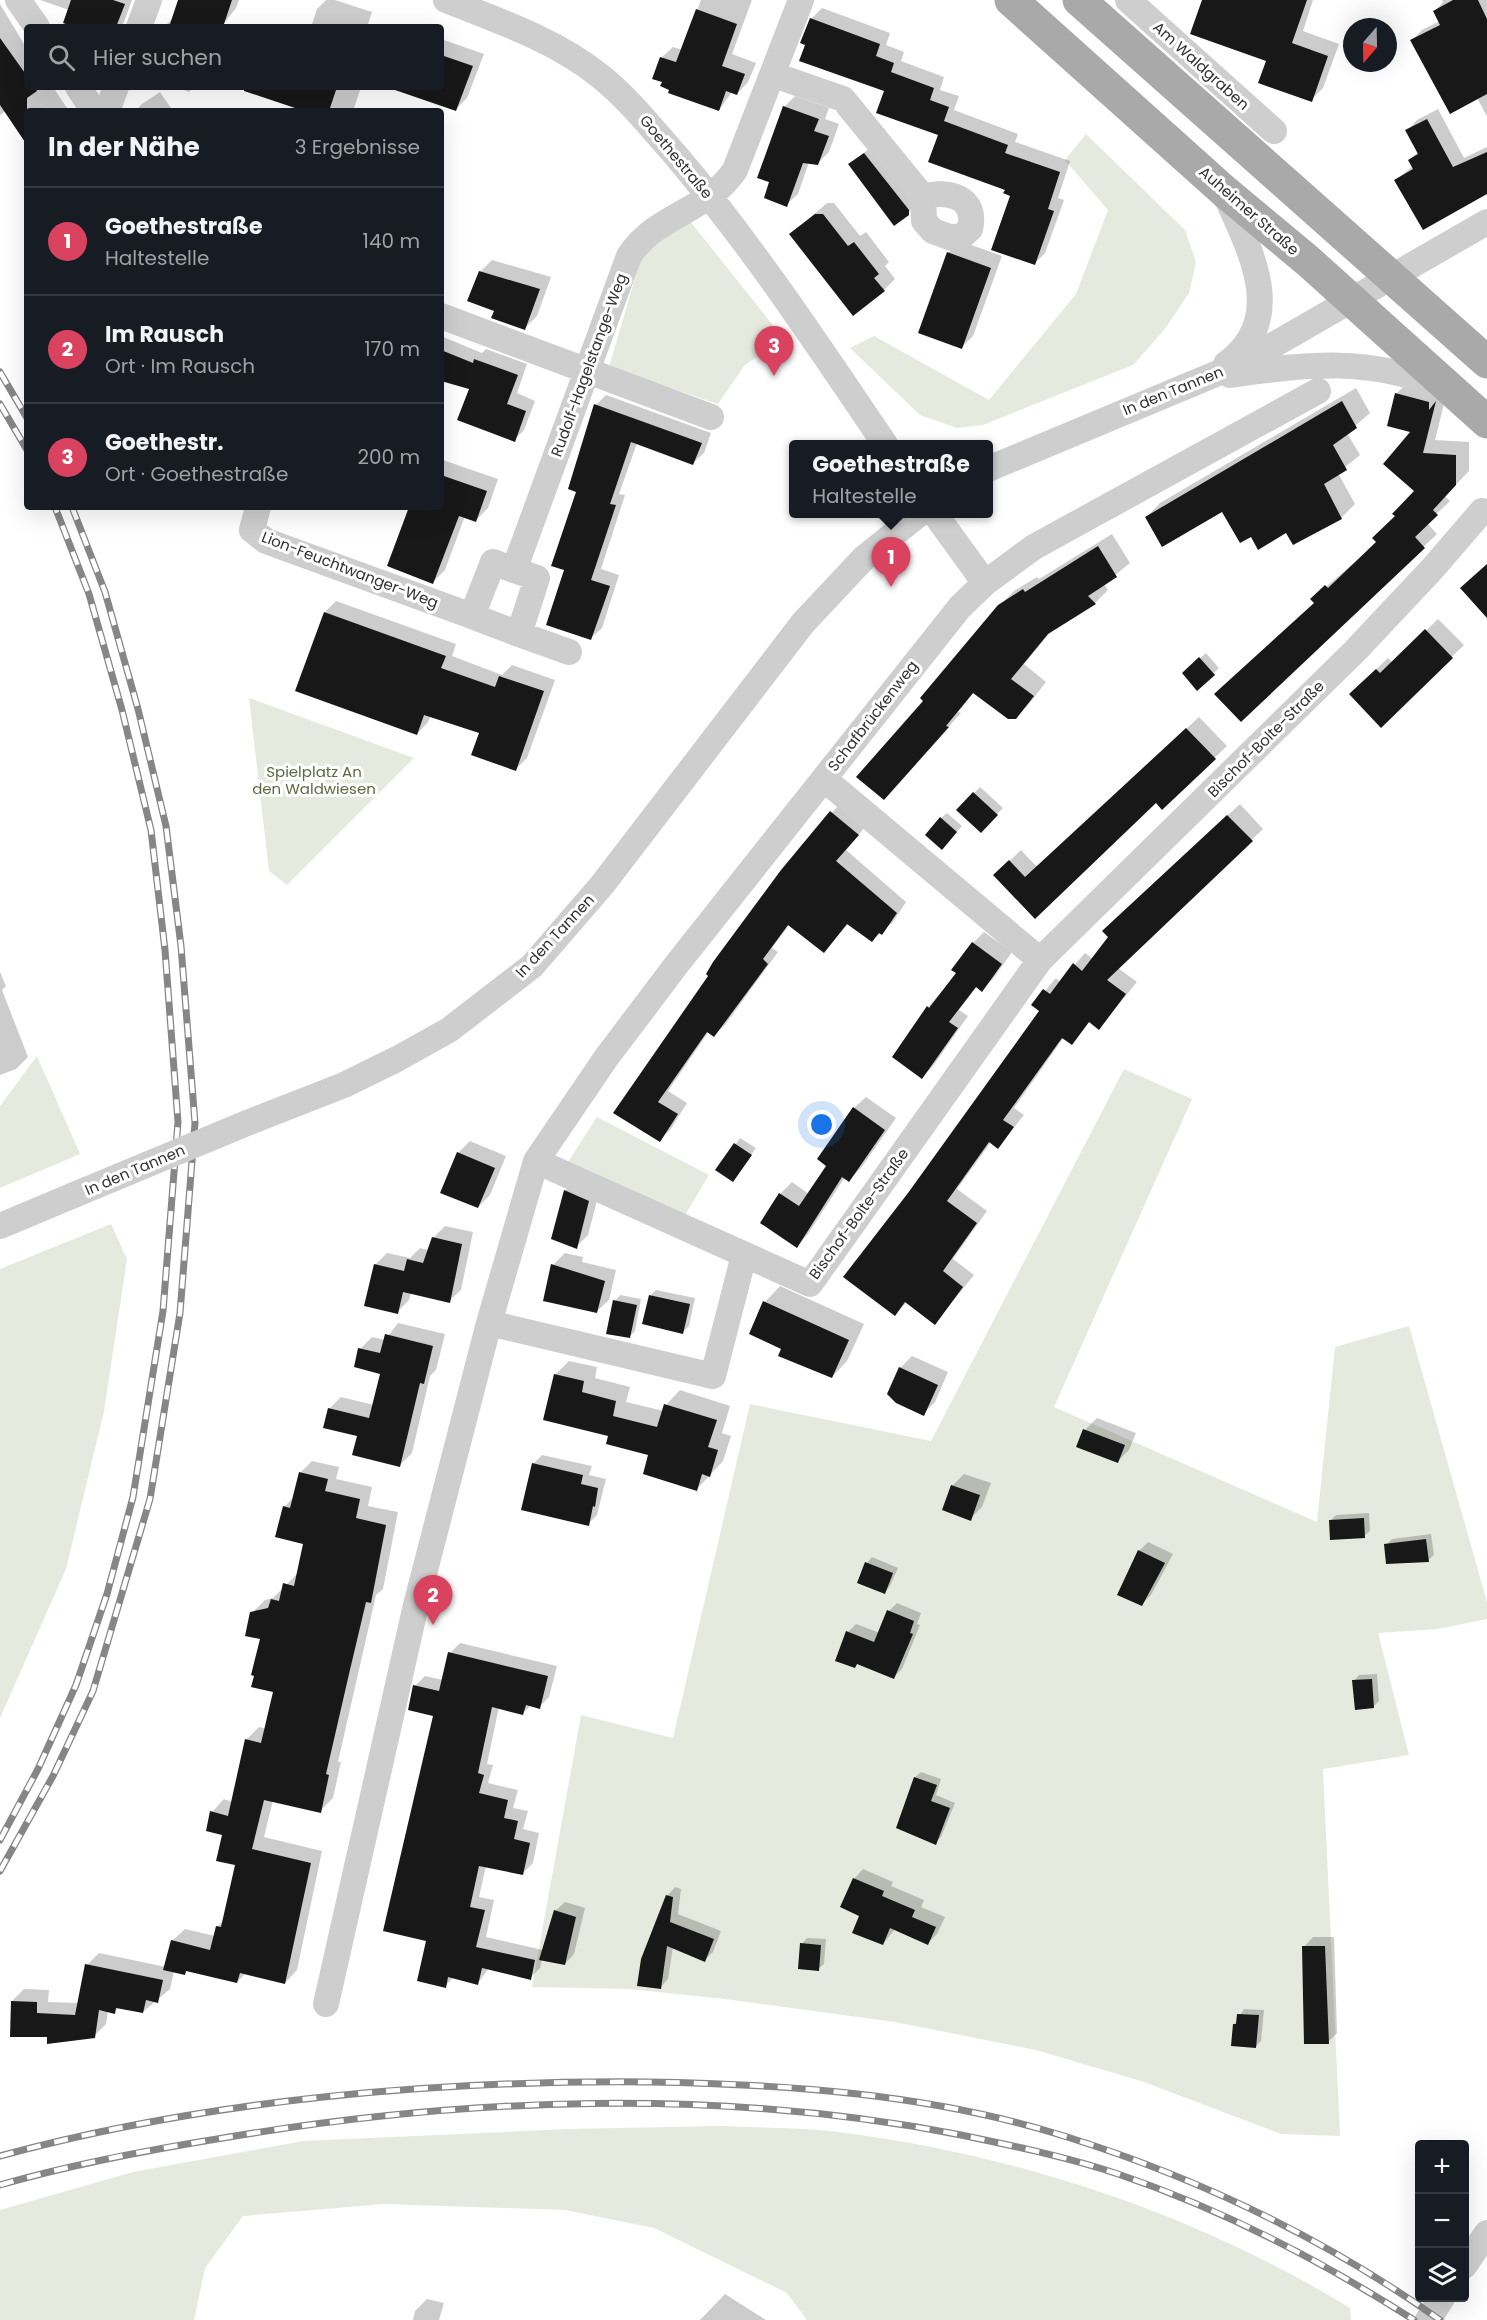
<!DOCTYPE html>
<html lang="de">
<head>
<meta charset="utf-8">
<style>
	body { margin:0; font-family:Poppins,sans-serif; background:#20242c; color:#f1f3f6 }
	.controls { position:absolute; right:18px; bottom:18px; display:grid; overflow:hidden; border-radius:6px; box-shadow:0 6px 24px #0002 }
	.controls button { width:54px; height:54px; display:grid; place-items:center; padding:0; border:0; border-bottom:2px solid #363941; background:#171b24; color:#f1f3f6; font:30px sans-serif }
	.compass { position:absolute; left:1343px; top:18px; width:54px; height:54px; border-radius:50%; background:#171b24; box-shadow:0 6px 24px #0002; rotate:200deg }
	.you { position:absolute; left:822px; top:1125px; width:21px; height:21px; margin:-15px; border:4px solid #fff; border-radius:50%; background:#1a73e8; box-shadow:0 0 0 9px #1a73e833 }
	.badge { display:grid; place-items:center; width:39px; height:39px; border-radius:50%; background:#d94360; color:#fff; font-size:20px; font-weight:700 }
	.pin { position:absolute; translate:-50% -50px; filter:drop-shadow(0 2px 3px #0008) }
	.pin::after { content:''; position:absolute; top:32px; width:21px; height:18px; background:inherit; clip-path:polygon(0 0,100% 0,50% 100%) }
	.popup { position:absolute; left:789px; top:440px; width:204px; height:78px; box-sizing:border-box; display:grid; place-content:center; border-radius:6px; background:#171b24; filter:drop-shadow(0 2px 4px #0005); font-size:20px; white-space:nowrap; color:#9ea1a6 }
	.popup b { font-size:22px; color:#f1f3f6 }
	.popup::after { content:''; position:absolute; left:50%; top:100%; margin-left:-12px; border:12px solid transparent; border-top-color:#171b24 }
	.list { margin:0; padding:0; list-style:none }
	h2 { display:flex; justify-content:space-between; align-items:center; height:78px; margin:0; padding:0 24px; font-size:26px }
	h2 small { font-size:20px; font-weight:400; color:#9ea1a6 }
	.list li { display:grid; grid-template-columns:39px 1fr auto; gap:18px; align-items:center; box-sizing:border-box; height:108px; padding:0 24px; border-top:2px solid #363941 }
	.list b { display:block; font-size:22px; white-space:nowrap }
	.list p { margin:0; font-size:20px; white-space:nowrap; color:#9ea1a6 }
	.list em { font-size:20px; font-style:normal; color:#9ea1a6 }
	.icon { flex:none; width:33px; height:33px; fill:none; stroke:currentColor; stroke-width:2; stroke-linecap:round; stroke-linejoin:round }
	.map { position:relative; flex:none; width:1487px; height:2320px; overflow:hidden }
	.search { position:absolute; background:#171b24; box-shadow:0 6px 24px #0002; left:24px; top:24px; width:420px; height:66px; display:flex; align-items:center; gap:15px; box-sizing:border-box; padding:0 21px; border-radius:6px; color:#9ea1a6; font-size:22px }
	.panel { position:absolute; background:#171b24; box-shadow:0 6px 24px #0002; left:24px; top:108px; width:420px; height:402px; border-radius:6px }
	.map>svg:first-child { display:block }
	.green { fill:#e6eade }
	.shadow { fill:#0003 }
	.building { fill:#181818 }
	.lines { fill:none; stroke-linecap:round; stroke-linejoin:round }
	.minor { stroke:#cecece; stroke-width:26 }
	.major { stroke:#a9a9a9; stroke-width:33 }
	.rail-casing { stroke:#868686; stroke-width:7 }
	.rail { stroke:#fff; stroke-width:4.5; stroke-dasharray:14; stroke-linecap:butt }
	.minor-bridge { stroke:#cecece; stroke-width:26 }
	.labels { text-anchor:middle; stroke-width:6; stroke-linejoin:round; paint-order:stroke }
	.street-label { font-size:15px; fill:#313131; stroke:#fff }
	.park-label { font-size:15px; fill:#5a6b41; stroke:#fff }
</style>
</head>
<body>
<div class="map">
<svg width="1487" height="2320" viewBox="0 0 1487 2320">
	<rect width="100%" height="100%" fill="#fff"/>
	<path class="green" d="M1086 134 1185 230 1196 262 1189 293 1164 330 1133 365 983 425 957 428 920 415 850 348 874 336 989 400 1076 294 1108 210 1065 160Z
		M690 221 783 338 744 366 718 404 609 367 643 251Z
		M249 698 414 758 287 885 269 871Z
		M37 1056 80 1154 0 1188V1106Z
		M1124 1069 1192 1099 1054 1407 1317 1522 1335 1347 1409 1326 1487 1602V1619L1438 1629 1378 1633 1409 1755 1323 1769 1340 2136 1281 2134 1144 2082 1036 2050 895 2022 725 1999 629 1989 532 1987 581 1715 673 1738 750 1404 931 1441Z
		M597 1117 709 1175 684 1217 566 1165Z
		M111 1224 127 1259 104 1411 66 1569 0 1718V1269Z
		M720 2126C759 2128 799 2127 838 2132 1019 2155 1194 2213 1350 2308L1351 2320H807L787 2293 654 2228 565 2210 384 2204 243 2216 205 2268 194 2320H0V2210L133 2172 303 2141 568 2129Z"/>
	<path class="shadow" d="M40 0H132L122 27H78L69 10Z
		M180 0H239L236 8 221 27H164L174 17Z
		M326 0H335L372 12 367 27H311L317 9Z
		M701 0H752L732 54 756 63 748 82 737 94 732 92 719 110 671 89 664 81 661 58 673 47 683 50Z
		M1204 0H1313L1303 31 1339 44 1323 88 1311 100Z
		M1442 0H1487V116L1477 98 1412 40 1422 30 1440 21 1435 11 1443 2Z
		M0 4 27 49V87H53L69 111H27V142L6 111 0 115Z
		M822 8 890 33 886 45 904 52 901 61 944 77 940 90 959 96 954 110 1018 134 1015 142 1070 161 1058 198 1064 200 1045 253 1034 264 1012 195 1006 189 886 90 807 44 811 19Z
		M441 39 484 54 467 98 455 110 408 87H441Z
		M176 87H194L189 92Z
		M284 87H351L360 90 353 111H309Z
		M160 92 173 111H135L142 104Z
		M795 96 829 108 825 119 839 124 829 152 817 164 809 162 798 194 786 205 771 181 784 107Z
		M1438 109 1464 158 1487 147V190L1396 180 1413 166 1409 160 1418 152 1407 131 1417 120Z
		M870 148 914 204 908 213 856 159Z
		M827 203H834L860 236 866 232 889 262 885 266 895 279 884 290 791 234Z
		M960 241 1002 256 973 336 961 348 948 253Z
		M492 260 551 277 537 316 525 328 496 310 480 272Z
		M441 336 482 353 486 349 527 364 517 393 535 401 524 430 514 440 471 388 441 370Z
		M1409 381 1447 392 1435 440 1469 442V471L1445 496 1450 501 1427 523 1437 534 1241 720 1316 603 1312 599 1378 542 1417 491 1413 431 1396 394Z
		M1356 388 1370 413 1347 433 1360 455 1338 473 1355 504 1341 518 1287 531 1251 535 1223 510 1147 517 1160 503Z
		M606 395 711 433 704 453 693 463 637 443 619 494 625 495 601 569 619 575 602 628 591 638 566 570 578 491 596 405Z
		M443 460 498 479 488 508 476 520 465 516 445 570 433 582 418 507H441Z
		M1112 534 1130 563 1104 584 1108 590 1095 603 1052 630 1024 664 1046 682 1029 704 1015 718 974 692 958 712 961 713 897 784 925 701 999 606 1014 591 1037 577 1039 579Z
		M336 601 456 644 452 656 502 675 512 665 555 680 527 758 515 770 480 732 431 715 428 722 417 734 325 612Z
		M1438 619 1464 645 1381 725 1363 682 1388 658 1393 663Z
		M1206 653 1219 668 1198 688 1189 668Z
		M1199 717 1227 746 1162 808 1156 801 1035 917 995 875 1021 850 1037 867Z
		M980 787 1003 808 981 831 958 810Z
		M842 801 868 823 846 850 906 902 893 922 872 940 849 923 824 951 790 924 772 948 778 952 725 1025 714 1035 709 1031 668 1091 687 1103 670 1130 659 1140 616 1112 782 871Z
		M1240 804 1263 829 1118 968 1137 982 1099 1028 1090 1021 1072 1043 1064 1037 1014 1108 1024 1115 998 1147 991 1142 957 1189 987 1211 953 1259 974 1275 935 1323 907 1302 895 1314 910 1194 1041 1010 1033 1005 1056 978 1060 982 1085 953 1093 959 1110 937 1115 919Z
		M947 813 962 826 948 842 941 818Z
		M984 932 1012 952 993 979 982 990 977 986 959 1010 968 1016 933 1066 922 1077 928 1007 958 973 973 943Z
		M0 972 6 986 2 990 28 1057 16 1069 0 1075Z
		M866 1097 896 1118 861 1168 849 1180 845 1177 808 1234 797 1246 780 1194 792 1182 809 1194 828 1166 854 1108Z
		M740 1138 756 1148 733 1180 717 1170Z
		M470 1141 506 1156 490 1195 478 1207 458 1153Z
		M577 1179 600 1189 588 1235 576 1247 565 1191Z
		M445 1226 473 1232 461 1290 449 1301 411 1293 409 1300 397 1312 375 1265 387 1253 410 1258 420 1248 427 1250 433 1238Z
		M565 1253 583 1257 582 1262 616 1270 609 1300 597 1311 553 1265Z
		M780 1286 864 1324 847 1361 832 1377 783 1349 765 1302Z
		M656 1290 695 1298 689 1326 683 1332 651 1295Z
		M620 1295 641 1299 635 1331 629 1337 615 1301Z
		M398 1323 445 1334 436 1370 430 1376 412 1453 400 1465 329 1409 341 1397 374 1405 382 1373 360 1349 372 1337 385 1340Z
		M912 1356 948 1372 935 1402 923 1414 900 1368Z
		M569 1361 597 1367 595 1378 630 1387 626 1402 664 1411 666 1405 680 1390 730 1406 722 1433 731 1436 723 1461 697 1489 650 1454 610 1435 555 1375Z
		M1097 1418 1136 1433 1129 1450 1117 1462 1085 1430Z
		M542 1455 592 1466 589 1475 606 1479 597 1515 588 1524 533 1464Z
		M312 1461 339 1467 336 1479 372 1487 368 1506 398 1512 383 1589 376 1595 361 1661 338 1762H341L333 1798 320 1811 273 1800 264 1837 322 1851 297 1970 285 1983 246 1973 237 1982 188 1970 184 1974 174 1971 170 1989 143 2012 119 2007 114 2012 108 2011 106 2024 94 2036 48 2035 12 2001 24 1989 49 1990 48 2002 79 2003 87 1965 99 1953 166 1967 172 1941 185 1929 215 1936 217 1927 224 1920 237 1864 212 1812 224 1799 232 1802 246 1740 259 1727 266 1729 275 1691 262 1638 252 1613 265 1600 273 1598 299 1572 305 1543 284 1507 294 1497 300 1473Z
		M964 1474 991 1483 982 1507 970 1519 952 1486Z
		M1369 1513 1370 1531 1364 1536 1330 1521 1336 1515Z
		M1431 1534 1434 1555 1428 1560 1386 1545 1392 1539Z
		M1148 1542 1173 1554 1151 1595 1142 1604 1139 1551Z
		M872 1557 898 1568 890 1586 885 1592 867 1563Z
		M897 1603 921 1613 917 1624 920 1625 902 1669 894 1677 848 1632 856 1624 880 1633 889 1611Z
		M460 1643 557 1666 549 1697 539 1707 531 1705 523 1713 499 1707 487 1764 493 1765 488 1783 518 1790 513 1808 528 1811 523 1829 539 1833 533 1863 523 1873 486 1866 479 1897 494 1900 486 1937 543 1950 555 1911 565 1902 585 1908 574 1954 565 1964 542 1959 540 1968 530 1978 489 1968 478 1983 454 1977 445 1986 427 1940 435 1715 415 1686 425 1676 443 1680 450 1653Z
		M1377 1674 1379 1701 1373 1707 1354 1681 1359 1675Z
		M921 1772 941 1779 936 1795 955 1803 941 1837 935 1843 915 1777Z
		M863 1869 893 1882 891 1886 924 1900 921 1907 945 1917 937 1934 928 1943 895 1929 883 1944 861 1915 854 1879Z
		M675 1887 681 1889 678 1914 721 1931 713 1952 705 1960 673 1947 668 1979 660 1988 667 1896Z
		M1313 1937H1334L1337 2033 1328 2042 1304 1947Z
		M807 1938 826 1939 824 1964 818 1969 802 1944Z
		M1244 2009 1264 2010 1261 2041 1256 2046 1234 2025Z
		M725 2294 766 2320H700Z
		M427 2299 444 2303 439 2320H413L415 2311Z"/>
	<path class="building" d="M71 0H113L125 4 116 27H74L63 23Z
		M178 0H232L223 27H169Z
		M1202 0H1307L1292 43 1328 56 1312 102 1258 83 1266 61 1190 34Z
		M1453 0H1478L1487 19V94L1450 114 1410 40 1440 25 1433 11Z
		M696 9 737 24 722 66 745 74 737 95 726 91 719 111 668 93 669 90 660 86 662 82 652 79 660 57 676 62Z
		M810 18 880 44 876 56 894 63 891 72 934 88 930 100 949 107 944 121 1008 145 1005 153 1060 172 1048 209 1054 211 1035 265 991 250 1010 196 1003 193 1005 190 928 162 938 135 876 113 884 91 799 61 805 45 800 43Z
		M0 38 27 76V87H35L37 91 27 98V145L0 105Z
		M441 55 473 66 456 111 395 90V87H441Z
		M244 87H337L329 111H304L244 91Z
		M783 106 819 119 814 131 829 136 818 165 803 163 787 207 764 198 769 182 757 178Z
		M1427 119 1453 167 1487 152V194L1423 230 1394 180 1413 169 1408 160 1418 154 1405 130Z
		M864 153 909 210V215L894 226 848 164Z
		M815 214H823L848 246 854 242 879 274 874 278 885 291 853 316 789 234Z
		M947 252 991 268 962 349 918 333Z
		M479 271 540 289 525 330 491 318 494 311 467 301Z
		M441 350 473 363 474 359 518 375 507 404 526 411 515 442 457 420 469 389 441 381Z
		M1395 393 1429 402V410L1436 401 1423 453 1456 455V485L1433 510 1438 515 1415 537 1425 548 1241 722 1214 694 1314 603 1310 599 1325 585 1328 588 1376 542 1372 538 1395 516 1392 514 1414 491 1383 464 1410 432 1387 426Z
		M1342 401 1357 428 1333 445 1347 470 1324 484 1342 519 1293 545 1286 533 1258 550 1251 537 1240 543 1222 512 1162 547 1145 517Z
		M594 404 702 443 693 465 631 442 610 504 616 505 591 580 610 586 591 640 546 625 564 570 551 566 576 492 568 489Z
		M441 475 487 491 476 522 459 516 433 584 387 566 409 507H441Z
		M1098 546 1117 577 1088 596 1096 604 1048 634 1011 679 1034 696 1016 719H1008L973 693 946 726 949 727 884 800 856 777 923 701 920 698 998 605 1023 589 1025 592Z
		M1487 564V618L1460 588Z
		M324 612 446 656 441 668 495 687 499 676 544 691 516 771 471 755 479 733 424 715 417 735 295 691Z
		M1425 629 1453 658 1381 728 1349 694 1376 669 1380 673Z
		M1199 657 1215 675 1197 691 1182 673Z
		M1186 728 1216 759 1162 810 1156 803 1035 919 993 875 1009 860 1025 877Z
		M973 792 998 815 981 833 956 810Z
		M830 811 859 835 836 861 897 913 882 935 879 933 872 942 847 924 824 953 788 925 763 959 768 964 714 1037 707 1032 658 1102 678 1114 660 1142 613 1113 708 976 706 974 713 962 781 870Z
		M1227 815 1253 841 1107 980 1126 994 1099 1030 1089 1022 1072 1045 1062 1038 1003 1120 1014 1127 998 1149 989 1142 947 1201 977 1223 943 1271 963 1287 935 1325 905 1302 895 1316 843 1277 908 1193 1039 1011 1031 1005 1043 989 1050 994 1073 963 1082 971 1108 937 1102 931Z
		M940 817 957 832 942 850 925 835Z
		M972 942 1002 964 982 992 976 987 949 1022 958 1028 922 1079 892 1057 927 1006 929 1008 956 973 951 970Z
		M853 1107 885 1130 849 1182 842 1177 797 1248 760 1223 779 1193 799 1206 826 1166 817 1159Z
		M734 1143 752 1155 733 1182 715 1170Z
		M457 1152 495 1168 478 1208 440 1193Z
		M564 1190 589 1201 577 1249 551 1239Z
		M432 1237 462 1244 450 1303 403 1292 398 1314 364 1306 374 1264 404 1271 407 1259 423 1263Z
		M551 1264 605 1281 597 1313 543 1301Z
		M649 1295 690 1304 683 1334 642 1324Z
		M613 1300 637 1305 630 1338 606 1334Z
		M763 1301 849 1340 832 1378 778 1356 781 1349 749 1334Z
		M385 1334 433 1346 424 1384 420 1383 400 1467 352 1455 357 1436 323 1428 328 1408 369 1418 380 1374 354 1367 358 1348 380 1353Z
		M899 1367 938 1385 924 1416 896 1403 887 1394Z
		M554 1374 584 1381 582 1392 616 1401 613 1416 657 1427 664 1404 717 1420 708 1447 718 1450 710 1477 702 1474 697 1491 643 1474 648 1455 606 1444 608 1436 543 1420Z
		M1083 1429 1125 1445 1118 1463 1076 1447Z
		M532 1463 583 1475 581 1484 598 1488 595 1507 593 1506 589 1526 521 1510Z
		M299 1472 328 1479 325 1491 360 1499 356 1518 386 1525 371 1603 366 1602 349 1674 326 1774 329 1775 321 1813 264 1800 252 1849 311 1863 285 1984 240 1973 237 1983 186 1971 185 1975 163 1970 171 1940 210 1950 216 1926 221 1927 235 1865 216 1861 222 1835 206 1831 210 1811 228 1816 245 1739 261 1743 273 1692 251 1687 254 1676 251 1675 260 1639 245 1636 250 1612 268 1608 271 1599 279 1601 283 1583 294 1586 303 1544 275 1537 283 1506 290 1508Z
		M951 1485 980 1495 971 1521 942 1510Z
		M1364 1518 1365 1538 1330 1540 1329 1520Z
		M1426 1539 1429 1562 1386 1564 1384 1544Z
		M1138 1550 1165 1563 1142 1606 1117 1595Z
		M865 1562 893 1573 885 1594 857 1583Z
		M887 1610 914 1621 910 1633 913 1634 894 1679 857 1664 855 1668 835 1661 846 1631 874 1642Z
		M448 1652 548 1676 540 1709 526 1705 523 1715 492 1707 478 1773 484 1775 479 1793 508 1800 504 1818 518 1821 514 1839 530 1843 523 1875 479 1866 470 1907 485 1910 476 1947 535 1960 531 1980 482 1968 478 1985 448 1977 446 1988 417 1981 426 1941 383 1931 433 1716 408 1710 413 1685 439 1691Z
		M1372 1679 1374 1708 1355 1710 1352 1680Z
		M914 1777 937 1785 931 1801 950 1808 936 1845 896 1828Z
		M853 1878 884 1891 882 1896 915 1910 912 1917 936 1927 928 1945 890 1928 883 1945 852 1933 859 1916 840 1907Z
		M666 1895 673 1897 670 1922 714 1939 705 1962 667 1946 661 1989 637 1986 641 1959Z
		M554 1910 576 1917 565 1965 539 1960Z
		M800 1943 821 1945 819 1971 798 1969Z
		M1302 1946H1325L1329 2044H1304Z
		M85 1964 163 1980 158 2003 146 2000 143 2013 116 2008 115 2014 99 2010 95 2038 47 2044V2037H10L11 2001 37 2002V2013L75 2015Z
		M1237 2014 1259 2015 1256 2048 1231 2046 1233 2024H1236Z"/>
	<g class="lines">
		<path class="minor" d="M18 0 37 27
			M446 0C499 21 555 40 600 76 630 100 653 130 678 158 754 248 819 347 885 444
			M1128 0 1274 131
			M139 27 149 0
			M774 75 843 99 923 197 924 221 933 231 952 238 963 235 970 229C978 197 947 189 923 197
			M78 87 94 111
			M107 111 116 87
			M1225 194C1249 249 1289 318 1226 364
			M441 316 711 417
			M1230 375C1307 364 1369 357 1442 387
			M988 469 1242 363 1487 222
			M258 507 252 530 266 541 472 616
			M935 514 985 583
			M514 570 493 562 472 616 519 634 537 578 514 570 629 256C656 214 706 213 735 170L801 0
			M519 634 569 652
			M824 779 1040 960
			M247 1123 344 1085 397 1059 449 1030 532 966 602 885 803 623 864 558 919 514
			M536 1161 810 1284 1040 960 1355 651 1433 568 1482 511
			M0 1226 74 1195
			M489 1323 713 1376 744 1255
			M326 2004 416 1605 489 1323 536 1161 606 1058 677 964 960 607 985 583 1034 547 1318 391
			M1464 2266 1487 2233
			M1428 2320 1442 2298"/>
		<path class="major" d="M1011 0 1224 191 1308 261 1487 422
			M1079 0 1487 362"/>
		<g class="rail-casing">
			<path id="rail" d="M0 372 27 418
				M0 404 27 450
				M0 1840 38 1769 76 1685 107 1594 133 1497 163 1311 178 1122 165 950 151 830 122 710 89 594 55 507
				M0 1871 53 1776 93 1691 150 1499 180 1313 195 1123 181 946 166 826 138 709 105 592 72 507
				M0 2156C206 2100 434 2080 648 2082 786 2084 931 2094 1064 2136 1199 2178 1324 2238 1440 2320
				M0 2185C73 2164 148 2150 223 2138 465 2097 720 2088 961 2135 1014 2146 1068 2157 1118 2174 1224 2210 1320 2260 1414 2320"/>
		</g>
		<use href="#rail" class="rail"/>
		<path class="minor-bridge" d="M74 1195 247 1123"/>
	</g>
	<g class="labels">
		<g class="street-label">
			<text transform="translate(1201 66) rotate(42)" y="5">Am Waldgraben</text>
			<text transform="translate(676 157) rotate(50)" y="5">Goethestraße</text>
			<text transform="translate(1249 211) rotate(41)" y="5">Auheimer Straße</text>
			<text transform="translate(589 365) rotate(-70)" y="5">Rudolf-Hagelstange-Weg</text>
			<text transform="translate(1173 391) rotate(-22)" y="5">In den Tannen</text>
			<text transform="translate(350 570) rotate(21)" y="5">Lion-Feuchtwanger-Weg</text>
			<text transform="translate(873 716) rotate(-52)" y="5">Schafbrückenweg</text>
			<text transform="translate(1266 739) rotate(-45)" y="5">Bischof-Bolte-Straße</text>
			<text transform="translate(555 936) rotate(-47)" y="5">In den Tannen</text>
			<text transform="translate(135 1170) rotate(-23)" y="5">In den Tannen</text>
			<text transform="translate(859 1214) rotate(-54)" y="5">Bischof-Bolte-Straße</text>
		</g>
		<g class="park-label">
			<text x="314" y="777">Spielplatz An<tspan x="314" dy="17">den Waldwiesen</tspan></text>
		</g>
	</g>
</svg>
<div class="controls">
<button>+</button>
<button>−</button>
<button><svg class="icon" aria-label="layers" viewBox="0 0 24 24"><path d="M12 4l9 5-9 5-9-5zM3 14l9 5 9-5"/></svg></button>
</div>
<svg class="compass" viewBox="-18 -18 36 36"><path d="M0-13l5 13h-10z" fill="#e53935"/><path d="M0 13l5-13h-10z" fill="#9ea1a6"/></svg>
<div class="you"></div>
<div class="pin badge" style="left:891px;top:587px">1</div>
<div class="popup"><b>Goethestraße</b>Haltestelle</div>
<div class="pin badge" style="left:433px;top:1625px">2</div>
<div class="pin badge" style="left:774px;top:376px">3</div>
<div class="search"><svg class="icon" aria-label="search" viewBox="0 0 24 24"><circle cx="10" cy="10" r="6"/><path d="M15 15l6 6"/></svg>Hier suchen</div>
<section class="panel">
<h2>In der Nähe<small>3 Ergebnisse</small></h2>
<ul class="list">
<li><span class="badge">1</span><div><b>Goethestraße</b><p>Haltestelle</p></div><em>140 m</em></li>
<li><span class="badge">2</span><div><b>Im Rausch</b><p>Ort · Im Rausch</p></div><em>170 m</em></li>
<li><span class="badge">3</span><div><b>Goethestr.</b><p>Ort · Goethestraße</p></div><em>200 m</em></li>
</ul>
</section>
</div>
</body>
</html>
